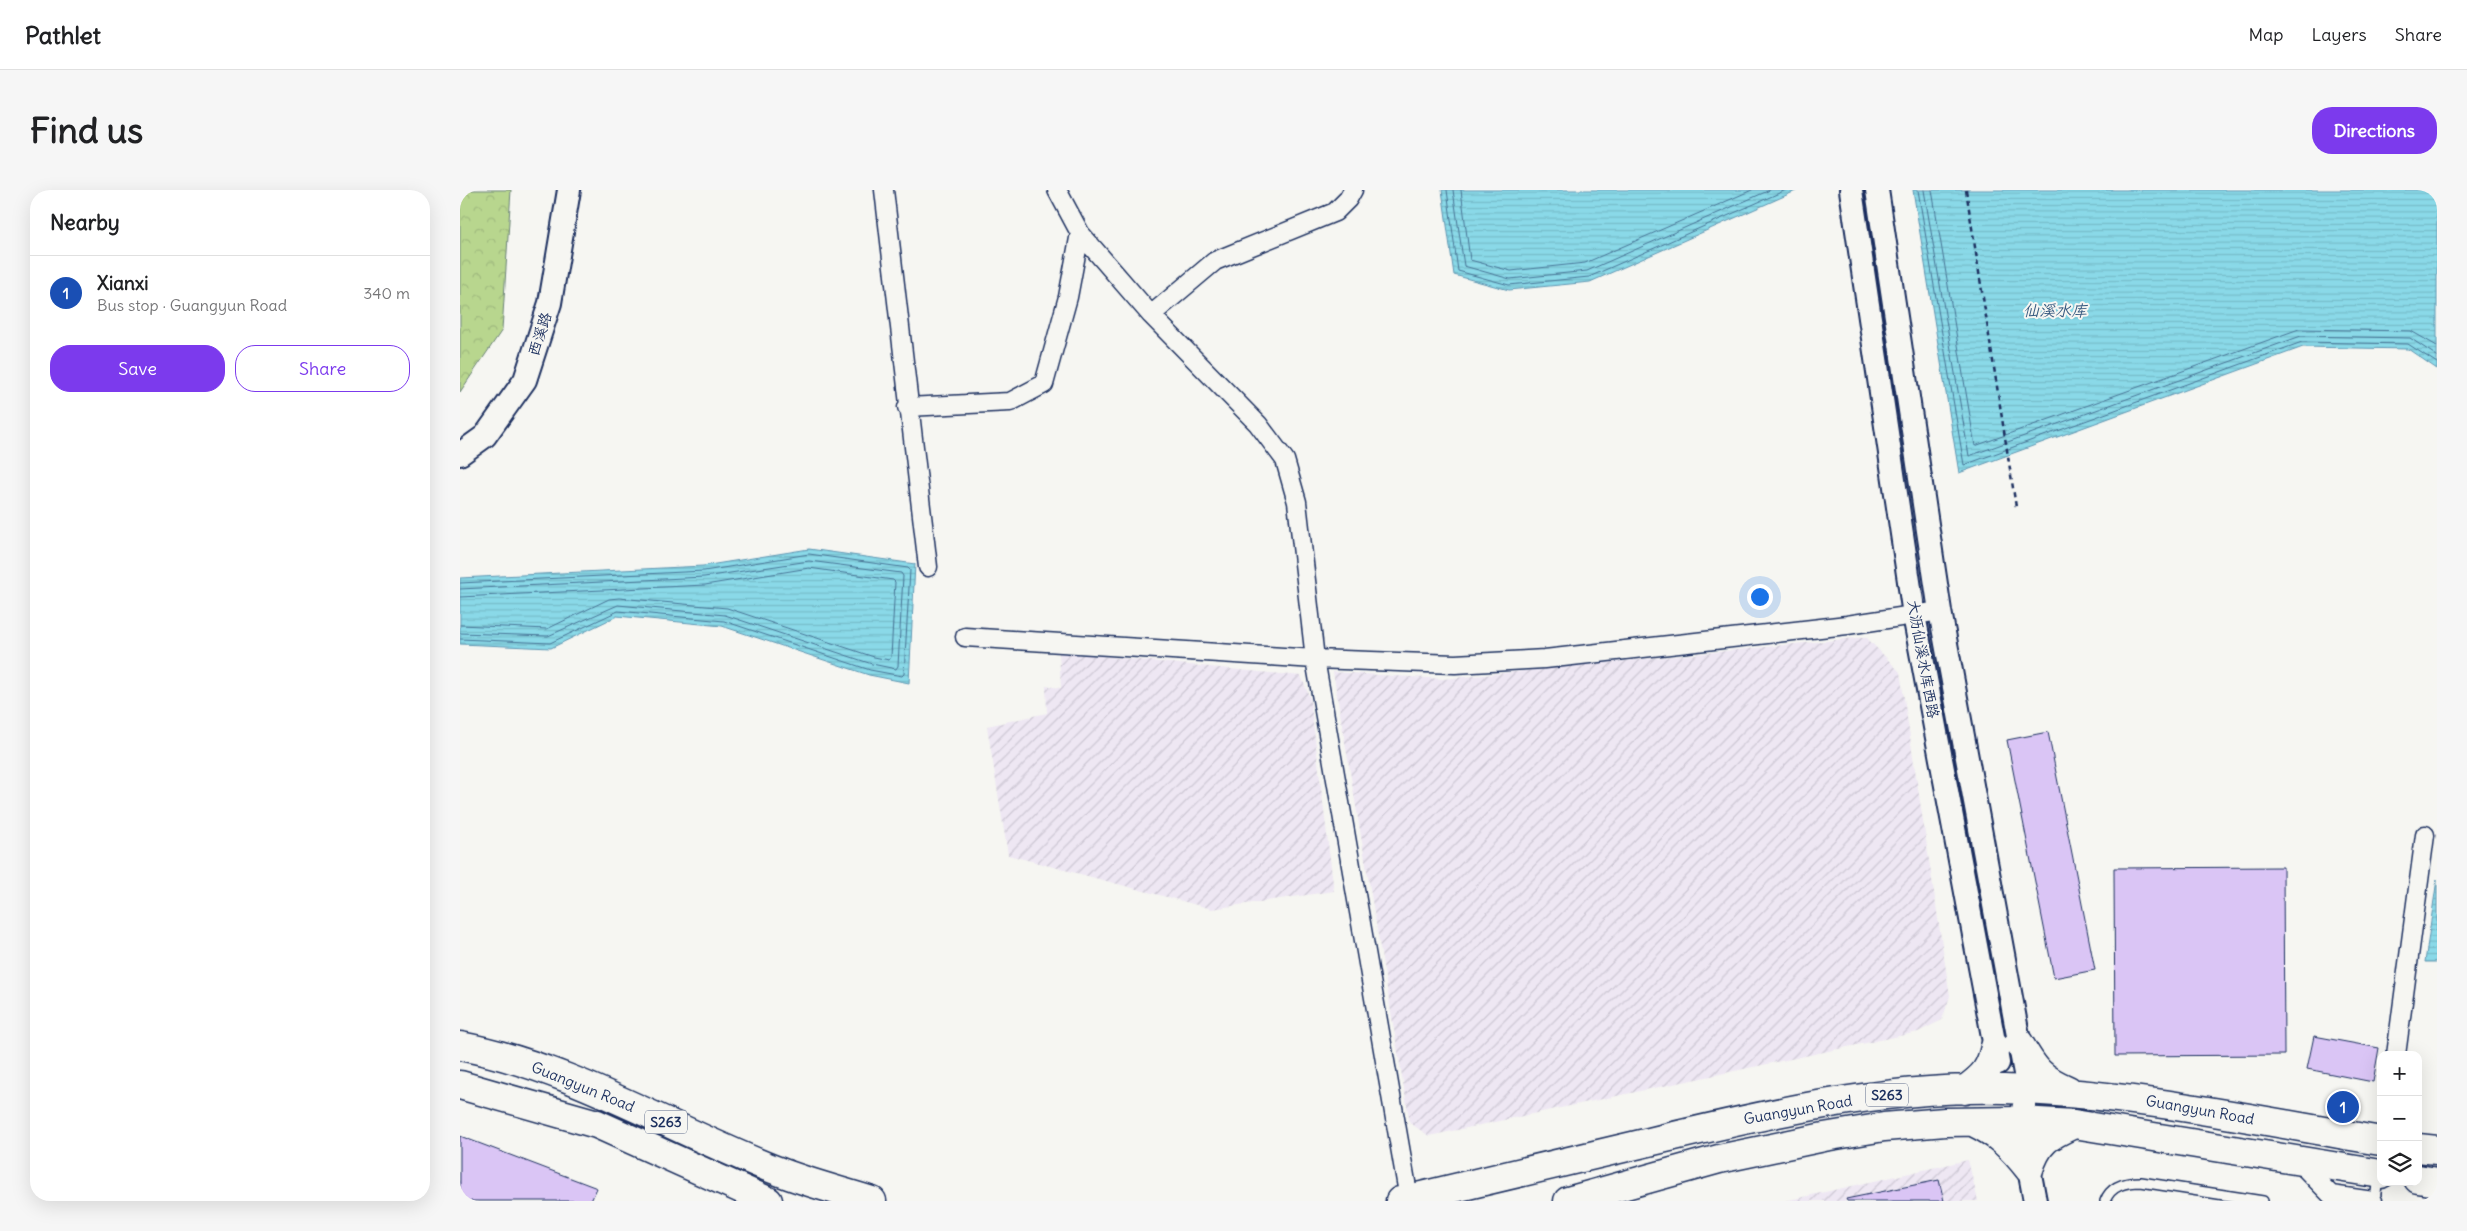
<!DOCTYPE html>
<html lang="en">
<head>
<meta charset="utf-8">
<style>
	body { margin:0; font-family:Delius,"LXGW WenKai TC",sans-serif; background:#f6f6f6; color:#202124 }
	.controls { position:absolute; right:15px; bottom:15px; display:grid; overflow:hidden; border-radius:10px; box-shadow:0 5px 20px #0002 }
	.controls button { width:45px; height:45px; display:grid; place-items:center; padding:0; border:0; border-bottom:1px solid #e0e0e0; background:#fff; color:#202124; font:25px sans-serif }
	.you { position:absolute; left:1299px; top:406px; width:18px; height:18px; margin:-12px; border:4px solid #fff; border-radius:50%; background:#1a73e8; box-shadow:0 0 0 8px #1a73e833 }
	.badge { display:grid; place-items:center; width:32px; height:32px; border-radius:50%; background:#7c3aed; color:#fff; font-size:16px; font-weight:700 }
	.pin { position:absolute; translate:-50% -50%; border:2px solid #fff; box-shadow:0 1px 5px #0006 }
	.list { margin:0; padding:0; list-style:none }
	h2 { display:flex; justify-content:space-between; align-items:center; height:65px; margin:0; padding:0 20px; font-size:21px }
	h2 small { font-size:16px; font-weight:400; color:#757577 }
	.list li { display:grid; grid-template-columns:32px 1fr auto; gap:15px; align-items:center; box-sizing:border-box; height:75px; padding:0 20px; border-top:1px solid #e0e0e0 }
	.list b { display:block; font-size:19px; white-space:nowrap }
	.list p { margin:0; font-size:16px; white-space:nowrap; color:#757577 }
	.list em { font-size:16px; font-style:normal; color:#757577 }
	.actions { display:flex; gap:10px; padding:15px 20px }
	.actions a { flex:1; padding:11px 0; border:1px solid #7c3aed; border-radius:20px; text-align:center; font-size:18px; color:#7c3aed }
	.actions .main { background:#7c3aed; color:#fff }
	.icon { flex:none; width:28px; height:28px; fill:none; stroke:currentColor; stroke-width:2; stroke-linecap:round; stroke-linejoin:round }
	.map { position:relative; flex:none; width:1977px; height:1011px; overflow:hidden; border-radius:20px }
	header { display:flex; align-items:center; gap:30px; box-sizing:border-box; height:70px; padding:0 25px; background:#fff; border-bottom:1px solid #e0e0e0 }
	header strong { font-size:24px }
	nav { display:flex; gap:28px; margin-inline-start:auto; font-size:18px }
	.intro { display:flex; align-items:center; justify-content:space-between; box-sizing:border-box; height:120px; padding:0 30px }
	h1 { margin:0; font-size:35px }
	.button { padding:12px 22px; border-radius:20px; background:#7c3aed; color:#fff; font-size:18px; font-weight:700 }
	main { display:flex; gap:30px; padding:0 30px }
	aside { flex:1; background:#fff; border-radius:20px; box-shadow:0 5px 20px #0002 }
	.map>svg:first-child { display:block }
	.industrial { fill:url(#industrial-furrows) }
	.forest { fill:url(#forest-crowns); stroke:#6a8276 }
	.water { fill:url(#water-rules); stroke:#5e95b1 }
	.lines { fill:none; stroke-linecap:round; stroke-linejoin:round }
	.shore { stroke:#477395; stroke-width:1 }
	.building { fill:#dac5f5; stroke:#1b2f5e }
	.service-casing { stroke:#1b2f5e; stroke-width:12 }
	.minor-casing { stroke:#1b2f5e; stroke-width:21 }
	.tertiary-casing { stroke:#1b2f5e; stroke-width:26 }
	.primary-casing { stroke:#1b2f5e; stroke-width:31 }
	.path { stroke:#1b2f5e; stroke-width:2.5; stroke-dasharray:5 4; stroke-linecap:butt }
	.service { stroke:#f6f6f2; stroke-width:9 }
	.minor { stroke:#f6f6f2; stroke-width:18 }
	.tertiary { stroke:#f6f6f2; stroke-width:22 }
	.primary { stroke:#f6f6f2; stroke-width:28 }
	.labels { text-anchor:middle; stroke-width:4; stroke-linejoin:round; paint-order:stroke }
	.shield { fill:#f6f6f2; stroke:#5d6b8a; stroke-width:1 }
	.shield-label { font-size:14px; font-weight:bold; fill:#1b2f5e }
	.street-label { font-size:15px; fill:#1b2f5e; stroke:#f6f6f2 }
	.water-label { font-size:16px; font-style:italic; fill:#375a80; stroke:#f6f6f2 }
</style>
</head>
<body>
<header>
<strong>Pathlet</strong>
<nav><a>Map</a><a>Layers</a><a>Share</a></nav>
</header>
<div class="intro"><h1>Find us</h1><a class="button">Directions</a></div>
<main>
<aside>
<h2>Nearby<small></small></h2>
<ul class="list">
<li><span class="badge" style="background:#1a4fb4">1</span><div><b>Xianxi</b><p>Bus stop · Guangyun Road</p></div><em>340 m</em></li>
</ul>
<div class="actions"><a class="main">Save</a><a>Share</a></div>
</aside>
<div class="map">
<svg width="1977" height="1011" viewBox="0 0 1977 1011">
	<defs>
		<pattern id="industrial-furrows" width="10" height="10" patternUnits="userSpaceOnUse" patternTransform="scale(1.25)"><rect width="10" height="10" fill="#eee7f3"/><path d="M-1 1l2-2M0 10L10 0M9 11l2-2" fill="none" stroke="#ccc6d3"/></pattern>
		<pattern id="forest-crowns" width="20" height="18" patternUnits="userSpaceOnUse" patternTransform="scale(1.25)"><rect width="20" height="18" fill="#b8d68e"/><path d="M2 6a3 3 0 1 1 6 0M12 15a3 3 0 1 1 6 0" fill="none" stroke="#9eb87d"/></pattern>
		<pattern id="water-rules" width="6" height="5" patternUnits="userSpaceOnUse" patternTransform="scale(1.25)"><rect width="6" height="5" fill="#8ad9e8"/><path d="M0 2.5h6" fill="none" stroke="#76bbc9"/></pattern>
	</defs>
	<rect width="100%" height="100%" fill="#f6f6f2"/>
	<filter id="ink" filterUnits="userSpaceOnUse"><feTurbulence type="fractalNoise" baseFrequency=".02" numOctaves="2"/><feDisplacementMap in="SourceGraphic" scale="10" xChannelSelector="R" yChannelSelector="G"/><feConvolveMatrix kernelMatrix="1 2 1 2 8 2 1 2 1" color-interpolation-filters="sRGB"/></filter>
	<g filter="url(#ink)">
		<path class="industrial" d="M1406 447 1440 482 1490 806 1482 830 1458 842 969 946 950 933 873 482 983 489Z
			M599 462 841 486 850 508 874 701 752 719 548 665 527 536 587 523 586 496 601 498Z
			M1508 970 1518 1011H1325Z"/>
		<path class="forest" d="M0 0H51L42 140 0 202Z"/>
		<path class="water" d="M982 0H1338L1130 92 1049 100 994 85Z
			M1453 0H1977V179L1948 159 1843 157 1499 283Z
			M349 359 455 374 449 493 409 485 262 436 157 426 91 458 0 454V388L243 376Z
			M1977 689V772H1965Z"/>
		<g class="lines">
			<path class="shore" d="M987 0 998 81 1049 95 1129 87 1326 0
				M993 0 1004 76 1050 89 1127 81 1310 0
				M1001 0 1010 70 1051 81 1125 73 1292 0
				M1458 0 1504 275 1842 152 1948 154 1977 173
				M1464 0 1509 266 1841 146 1950 148 1977 166
				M1472 0 1515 256 1839 139 1951 141 1977 156
				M0 393 244 381 349 364 448 378 450 380 444 484 442 486 410 480 264 431 158 421 90 453 0 449
				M0 399 244 387 349 371 441 383 443 386 438 476 436 479 412 474 265 425 158 415 88 446 0 443
				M0 407 245 395 349 378 433 390 435 392 431 467 429 470 414 467 267 418 159 408 149 409 87 439 0 435"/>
		</g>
		<path class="building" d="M1588 542 1635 780 1594 788 1547 550Z
			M1823 677 1824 865 1655 866 1654 678Z
			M1854 846 1919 858 1913 892 1847 879Z
			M0 946 137 998 131 1011H0Z
			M1479 990 1484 1011H1387L1386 1009Z"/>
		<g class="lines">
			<g class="service-casing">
				<path id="service" d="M1645 1011C1651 995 1666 992 1681 992L1803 1011
					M1915 1011 1918 986"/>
			</g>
			<g class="minor-casing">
				<path id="minor" d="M424 0 468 377
					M597 0 620 43 691 125 798 234 825 270 837 312 855 469 949 1009
					M691 125 755 71 875 22 888 9 893 0
					M447 217 550 212 584 194 608 107 620 43
					M505 447 855 469 995 474 1085 469 1387 435 1480 421
					M1936 865 1965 645
					M1838 971 1871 1005 1913 1011"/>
			</g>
			<g class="tertiary-casing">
				<path id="tertiary" d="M1391 0 1454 425 1538 873
					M1417 0 1480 421 1568 900 1560 931 1575 1011
					M0 264 25 246 65 190 90 113 109 0"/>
			</g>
			<g class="primary-casing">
				<path id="primary" d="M1559 853C1574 879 1580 888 1608 900
					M0 856C112 877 212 940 318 981 348 993 381 1001 412 1011
					M0 895 137 934 308 1011
					M1505 900C1524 886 1530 880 1535 857
					M1513 932C1538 944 1552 957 1569 979
					M1958 958 1977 960
					M1569 979C1578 951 1588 946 1614 934
					M1958 989 1977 992
					M940 1011C1023 991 1106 971 1189 952 1305 924 1424 896 1544 899 1671 903 1796 930 1921 951
					M1108 1011 1259 969 1364 947 1424 937 1485 932 1560 931 1614 934 1921 984"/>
			</g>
			<path class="path" d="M1506 0 1556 317"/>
			<use href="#service" class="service"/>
			<use href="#minor" class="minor"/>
			<use href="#tertiary" class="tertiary"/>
			<use href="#primary" class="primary"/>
		</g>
	</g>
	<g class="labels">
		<g class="shield">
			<rect x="1406" y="893.5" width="42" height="23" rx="4"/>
			<rect x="185" y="920.5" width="42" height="23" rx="4"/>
		</g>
		<g class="shield-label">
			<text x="1427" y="910">S263</text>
			<text x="206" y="937">S263</text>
		</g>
		<g class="street-label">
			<text transform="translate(80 144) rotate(-72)" y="5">西溪路</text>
			<text transform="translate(1463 469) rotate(80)" y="5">大沥仙溪水库西路</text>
			<text transform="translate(123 897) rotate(22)" y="5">Guangyun Road</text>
			<text transform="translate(1338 920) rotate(-10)" y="5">Guangyun Road</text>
			<text transform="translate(1740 920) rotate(10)" y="5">Guangyun Road</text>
		</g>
		<g class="water-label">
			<text x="1595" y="126">仙溪水库</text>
		</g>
	</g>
</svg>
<div class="controls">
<button>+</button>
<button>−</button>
<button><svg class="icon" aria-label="layers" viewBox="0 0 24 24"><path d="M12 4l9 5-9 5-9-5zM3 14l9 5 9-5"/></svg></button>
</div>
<div class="you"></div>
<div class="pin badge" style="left:1883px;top:917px;background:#1a4fb4">1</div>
</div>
</main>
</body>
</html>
